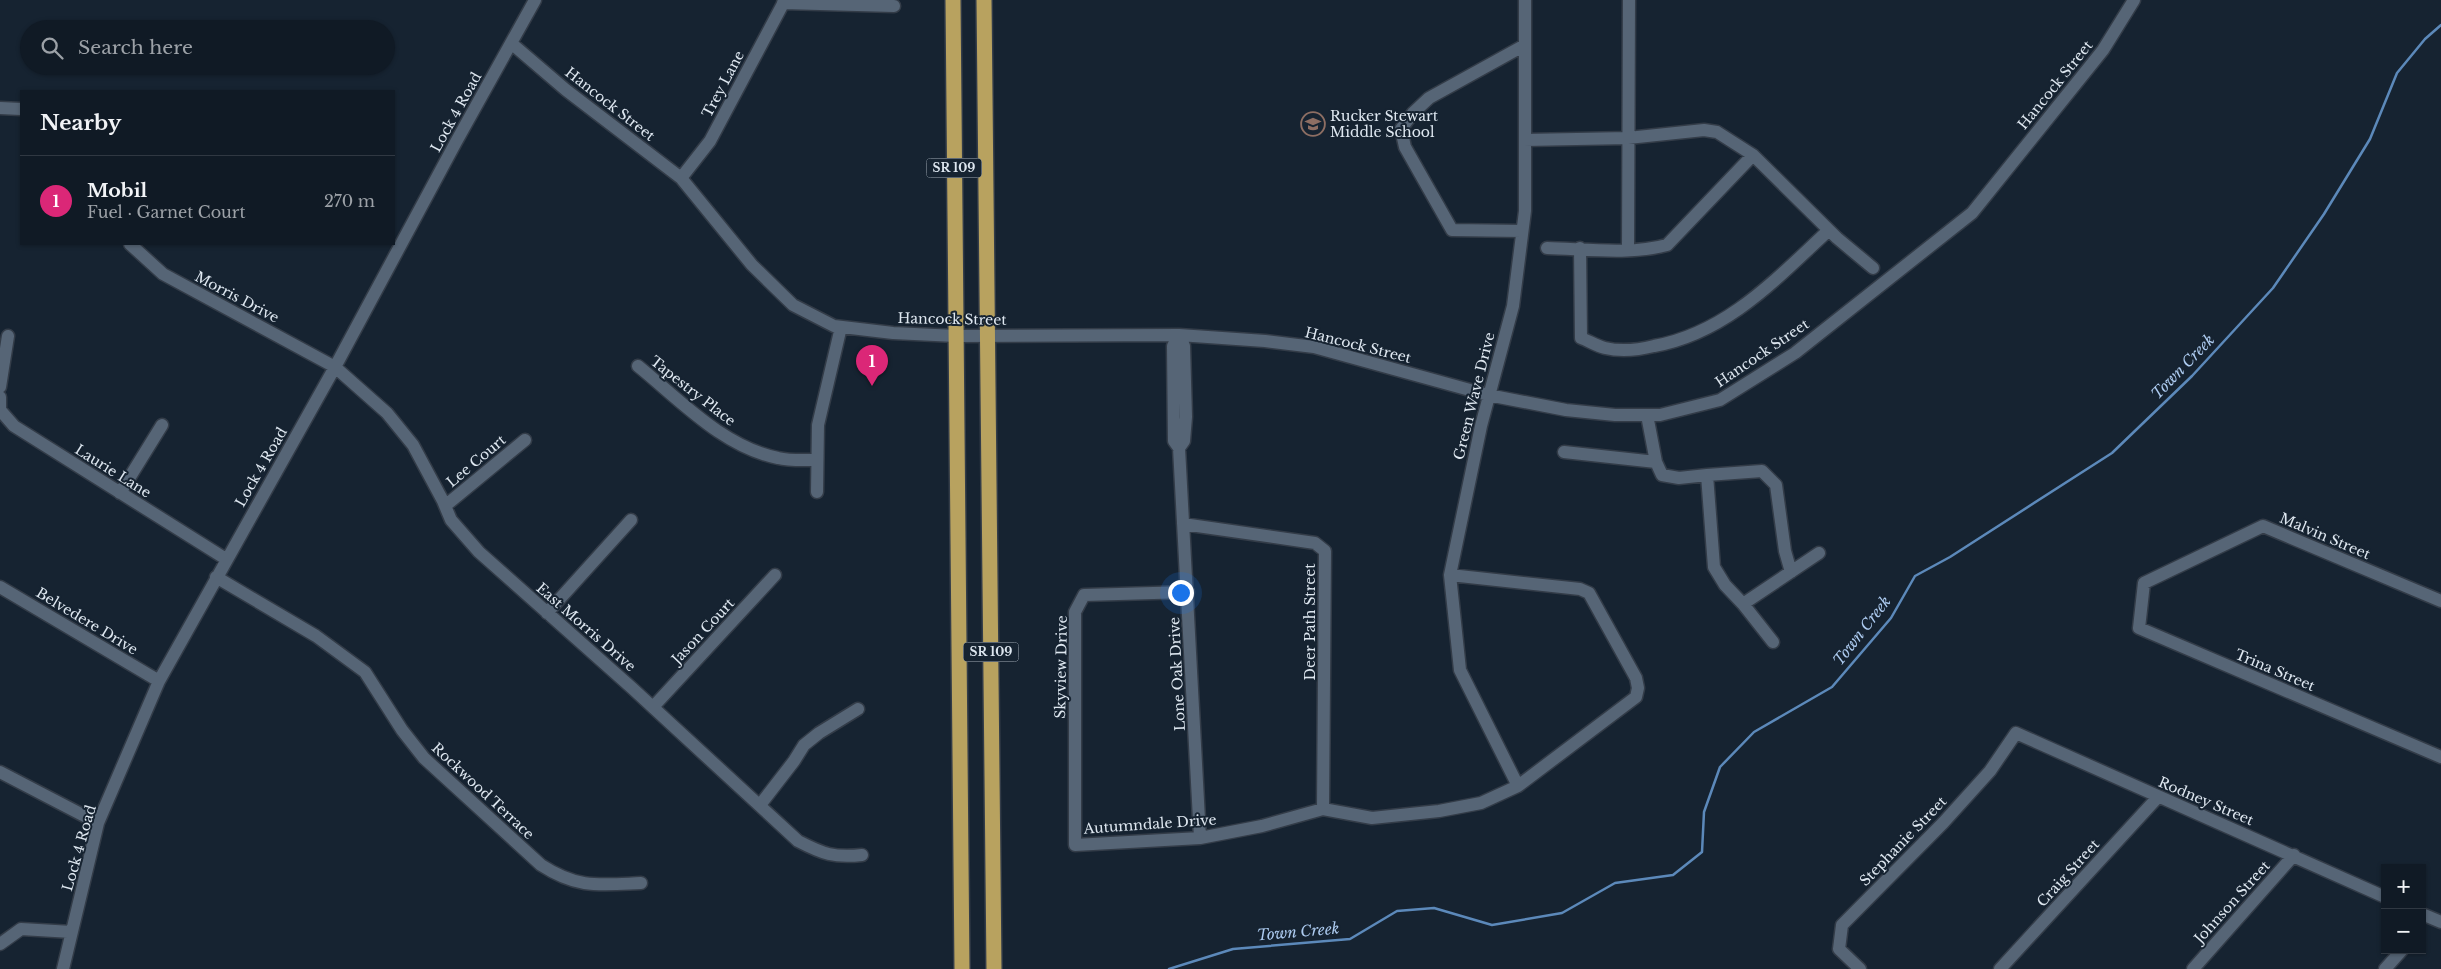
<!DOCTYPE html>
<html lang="en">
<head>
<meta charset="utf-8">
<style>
	body { margin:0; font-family:"Libre Baskerville",serif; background:#19232d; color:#f1f3f6 }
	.controls { position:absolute; right:15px; bottom:15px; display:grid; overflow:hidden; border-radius:0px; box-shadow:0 1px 4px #0004 }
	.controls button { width:45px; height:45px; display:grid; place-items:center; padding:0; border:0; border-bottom:1px solid #303842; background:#101a25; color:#f1f3f6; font:25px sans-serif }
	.you { position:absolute; left:1180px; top:592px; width:18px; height:18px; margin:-12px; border:4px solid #fff; border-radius:50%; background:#1a73e8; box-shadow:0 0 0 8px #1a73e833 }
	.badge { display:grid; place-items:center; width:32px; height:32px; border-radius:50%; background:#db2777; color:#fff; font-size:16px; font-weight:700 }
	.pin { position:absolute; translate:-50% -41px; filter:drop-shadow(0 1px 2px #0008) }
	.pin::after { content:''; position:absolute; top:26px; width:18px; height:15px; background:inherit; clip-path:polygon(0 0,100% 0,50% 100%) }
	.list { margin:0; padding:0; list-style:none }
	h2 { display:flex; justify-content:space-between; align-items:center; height:65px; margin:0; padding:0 20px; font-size:21px }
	h2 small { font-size:16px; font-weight:400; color:#9ca1a7 }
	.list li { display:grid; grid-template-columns:32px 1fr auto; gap:15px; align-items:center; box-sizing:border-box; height:90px; padding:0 20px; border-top:1px solid #303842 }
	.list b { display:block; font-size:19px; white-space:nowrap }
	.list p { margin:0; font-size:16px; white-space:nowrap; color:#9ca1a7 }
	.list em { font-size:16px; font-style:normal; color:#9ca1a7 }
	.icon { flex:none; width:28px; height:28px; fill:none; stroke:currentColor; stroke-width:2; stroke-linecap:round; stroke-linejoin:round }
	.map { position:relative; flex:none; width:2441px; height:969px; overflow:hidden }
	.search { position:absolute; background:#101a25; box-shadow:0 1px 4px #0004; left:20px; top:20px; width:375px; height:55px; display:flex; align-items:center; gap:12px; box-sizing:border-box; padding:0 18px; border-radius:28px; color:#9ca1a7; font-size:19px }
	.panel { position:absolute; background:#101a25; box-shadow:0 1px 4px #0004; left:20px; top:90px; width:375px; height:155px; border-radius:0px }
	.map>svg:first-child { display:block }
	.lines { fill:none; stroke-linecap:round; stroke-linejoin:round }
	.stream { stroke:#5c89ba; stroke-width:2.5 }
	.minor-casing { stroke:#333c48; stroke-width:15 }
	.highway-casing { stroke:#333c48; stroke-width:18 }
	.minor { stroke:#566576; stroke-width:12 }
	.highway { stroke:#b8a25f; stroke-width:15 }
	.labels { text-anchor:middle; stroke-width:4; stroke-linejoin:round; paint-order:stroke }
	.shield { fill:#162331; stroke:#a2acb7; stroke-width:1 }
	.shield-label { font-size:12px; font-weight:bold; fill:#dee7f0 }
	.street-label { font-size:14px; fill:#dee7f0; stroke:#162331 }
	.poi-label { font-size:14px; fill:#dee7f0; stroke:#162331; text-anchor:start }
	.water-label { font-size:15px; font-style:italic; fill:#adcbf0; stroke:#162331 }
</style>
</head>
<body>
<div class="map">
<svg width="2441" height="969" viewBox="0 0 2441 969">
	<rect width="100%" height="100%" fill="#162331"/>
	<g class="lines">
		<path class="stream" d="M1169 969 1233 949 1350 939 1397 911 1434 908 1492 925 1562 913 1615 883 1673 875 1702 852 1704 812 1720 767 1754 732 1832 687 1891 618 1915 576 1950 557 2112 453 2192 376 2273 288 2324 214 2370 139 2397 73 2425 39 2441 25"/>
		<g class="minor-casing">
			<path id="minor" d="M783 3 894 6
				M511 43 566 90 681 178 752 265 793 305 834 326 893 333 956 336 1179 335 1265 341 1314 347 1488 395 1566 410 1615 415H1660L1720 400 1795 353 1972 213 2103 50 2134 0
				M0 108 21 109
				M1525 140 1628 138 1704 130 1717 132 1753 155 1837 238 1873 268
				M681 178 710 141 785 0
				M1522 231 1452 230 1405 147 1401 129 1413 113 1429 98 1525 45
				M130 244 163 274 335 367 387 413 413 445 443 501 451 520 479 552 632 688 798 841C823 854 834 858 862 855
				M1547 248C1586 249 1630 255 1667 245L1753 155
				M1580 248 1581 338C1589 341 1597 346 1605 348 1622 352 1638 350 1654 346 1727 333 1777 278 1829 230
				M1628 250 1629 0
				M1179 335 1173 346 1174 441 1179 448 1200 838
				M1179 335 1184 346 1186 417 1184 441 1179 448
				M638 366C680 400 723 447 778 458 790 461 804 460 816 460
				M0 387 8 336
				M0 397V410L14 426 226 559
				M1647 415 1656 462 1662 475 1679 478 1707 475 1714 567 1725 585 1743 604 1819 553
				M1564 452 1656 462
				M1707 475 1762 471 1776 485 1785 551 1791 572
				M817 492 818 425 841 327
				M120 493 162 425
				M445 506 525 440
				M1183 524 1315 543 1325 551 1323 809
				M216 577 316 636 365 672 402 730 424 758 541 865C578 889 599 885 641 883
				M0 587 159 681
				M1188 592 1084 595 1075 612V845L1200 838 1262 826 1323 809 1372 818 1439 811 1481 803 1518 786 1636 697 1638 688 1636 678 1589 593 1580 589 1450 575
				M2441 601 2263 526 2144 583 2139 628 2441 757
				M1743 604 1773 642
				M547 613 631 520
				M653 707 775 575
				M0 772 98 823
				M1518 786 1460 670 1450 575 1481 426 1513 306 1525 211V0
				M760 805 794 761 804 745 819 733 858 709
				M2422 914 2441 922
				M0 944 21 929 72 932
				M63 969 98 823 159 681 335 367 456 142 535 0
				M1860 969 1839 949 1842 925 1943 823 1990 771 2016 733 2385 897
				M2000 969 2158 797
				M2193 969 2294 855
				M2385 969 2402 950"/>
		</g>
		<g class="highway-casing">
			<path id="highway" d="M953 0 962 969
				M984 0 994 969"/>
		</g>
		<use href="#minor" class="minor"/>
		<use href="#highway" class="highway"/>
	</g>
	<defs>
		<g id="school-ring" transform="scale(1.25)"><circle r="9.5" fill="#162331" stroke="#8d6e63" stroke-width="1.5"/><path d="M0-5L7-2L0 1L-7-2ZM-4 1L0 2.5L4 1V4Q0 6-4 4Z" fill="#8d6e63"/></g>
	</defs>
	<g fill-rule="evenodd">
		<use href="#school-ring" x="1313" y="124"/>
	</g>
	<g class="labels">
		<g class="shield">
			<rect x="926.5" y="158.5" width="55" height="19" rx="4"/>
			<rect x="963.5" y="642.5" width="55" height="19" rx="4"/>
		</g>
		<g class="shield-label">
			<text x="954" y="172">SR 109</text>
			<text x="991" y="656">SR 109</text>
		</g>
		<g class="street-label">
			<text transform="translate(723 84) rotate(-62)" y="5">Trey Lane</text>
			<text transform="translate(2055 85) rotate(-51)" y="5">Hancock Street</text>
			<text transform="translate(610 104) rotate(38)" y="5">Hancock Street</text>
			<text transform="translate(456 112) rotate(-61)" y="5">Lock 4 Road</text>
			<text transform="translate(237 297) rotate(28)" y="5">Morris Drive</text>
			<text transform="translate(952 319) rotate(1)" y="5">Hancock Street</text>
			<text transform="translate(1358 345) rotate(14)" y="5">Hancock Street</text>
			<text transform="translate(1762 353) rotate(-34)" y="5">Hancock Street</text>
			<text transform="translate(693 391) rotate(38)" y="5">Tapestry Place</text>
			<text transform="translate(1474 396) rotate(-76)" y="5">Green Wave Drive</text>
			<text transform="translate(476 461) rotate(-40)" y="5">Lee Court</text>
			<text transform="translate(261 467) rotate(-60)" y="5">Lock 4 Road</text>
			<text transform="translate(113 471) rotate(32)" y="5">Laurie Lane</text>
			<text transform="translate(2325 536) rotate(23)" y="5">Malvin Street</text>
			<text transform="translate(87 621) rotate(31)" y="5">Belvedere Drive</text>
			<text transform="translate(1310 622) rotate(-90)" y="5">Deer Path Street</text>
			<text transform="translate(586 627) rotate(41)" y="5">East Morris Drive</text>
			<text transform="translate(703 631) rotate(-47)" y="5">Jason Court</text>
			<text transform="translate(1061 667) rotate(-89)" y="5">Skyview Drive</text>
			<text transform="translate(2275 670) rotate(23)" y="5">Trina Street</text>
			<text transform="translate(1177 674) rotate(-93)" y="5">Lone Oak Drive</text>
			<text transform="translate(483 791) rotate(43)" y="5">Rockwood Terrace</text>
			<text transform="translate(2206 801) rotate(23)" y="5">Rodney Street</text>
			<text transform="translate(1150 824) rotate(-4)" y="5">Autumndale Drive</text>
			<text transform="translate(1903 841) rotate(-46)" y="5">Stephanie Street</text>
			<text transform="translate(79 848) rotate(-74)" y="5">Lock 4 Road</text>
			<text transform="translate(2068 873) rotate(-48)" y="5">Craig Street</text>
			<text transform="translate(2232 902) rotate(-48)" y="5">Johnson Street</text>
		</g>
		<g class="poi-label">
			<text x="1330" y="121">Rucker Stewart<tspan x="1330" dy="16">Middle School</tspan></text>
		</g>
		<g class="water-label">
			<text transform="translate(2183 367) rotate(-46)" y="5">Town Creek</text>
			<text transform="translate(1862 631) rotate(-52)" y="5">Town Creek</text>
			<text transform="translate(1298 932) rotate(-5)" y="5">Town Creek</text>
		</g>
	</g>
</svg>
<div class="controls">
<button>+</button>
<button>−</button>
</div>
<div class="you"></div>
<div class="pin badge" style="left:872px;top:386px">1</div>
<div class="search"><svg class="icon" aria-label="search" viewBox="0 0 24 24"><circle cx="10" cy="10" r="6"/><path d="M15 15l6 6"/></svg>Search here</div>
<section class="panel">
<h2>Nearby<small></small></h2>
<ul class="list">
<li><span class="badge">1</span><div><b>Mobil</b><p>Fuel · Garnet Court</p></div><em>270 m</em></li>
</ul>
</section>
</div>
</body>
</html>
